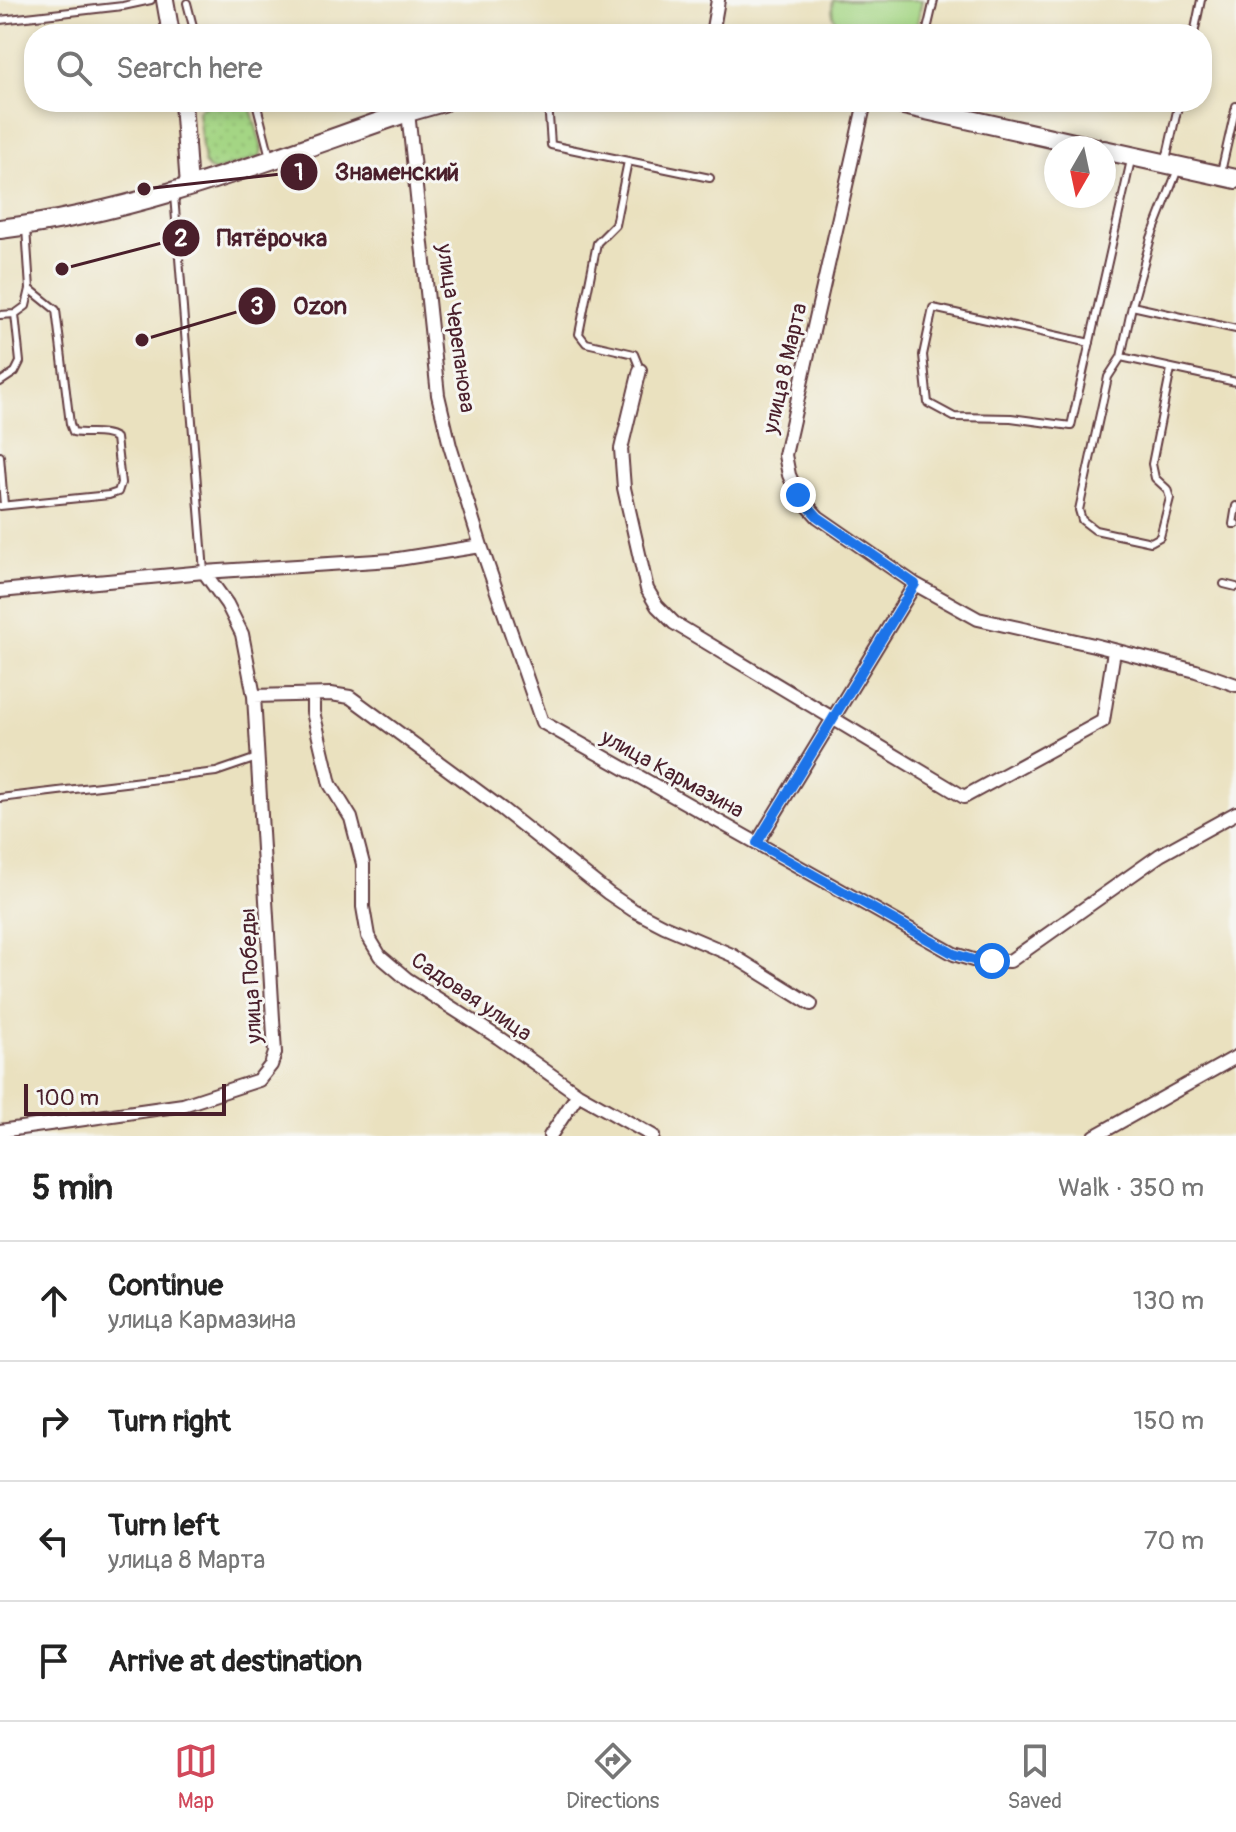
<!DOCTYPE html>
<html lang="en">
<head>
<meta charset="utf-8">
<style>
	body { margin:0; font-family:Pangolin,sans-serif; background:#f6f6f6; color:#222 }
	.compass { position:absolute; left:1044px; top:136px; width:72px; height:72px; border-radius:50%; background:#fff; box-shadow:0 4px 12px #0003; rotate:189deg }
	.scale { position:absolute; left:24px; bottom:20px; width:202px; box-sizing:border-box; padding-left:8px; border:4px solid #4a1f2b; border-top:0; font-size:22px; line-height:28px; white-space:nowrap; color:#4a1f2b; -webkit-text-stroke:6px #f6f6f2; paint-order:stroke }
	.stop { position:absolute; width:24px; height:24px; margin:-18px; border:6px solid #1a73e8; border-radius:50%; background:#fff }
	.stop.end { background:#1a73e8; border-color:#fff; box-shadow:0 2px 8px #0008 }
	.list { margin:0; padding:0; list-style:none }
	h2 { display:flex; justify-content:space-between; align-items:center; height:104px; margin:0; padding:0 32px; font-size:34px }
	h2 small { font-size:26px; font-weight:400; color:#767676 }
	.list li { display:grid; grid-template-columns:52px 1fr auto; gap:24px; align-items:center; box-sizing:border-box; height:120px; padding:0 32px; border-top:2px solid #e0e0e0 }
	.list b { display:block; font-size:30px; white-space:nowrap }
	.list p { margin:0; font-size:26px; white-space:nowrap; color:#767676 }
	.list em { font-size:26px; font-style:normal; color:#767676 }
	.icon { flex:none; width:44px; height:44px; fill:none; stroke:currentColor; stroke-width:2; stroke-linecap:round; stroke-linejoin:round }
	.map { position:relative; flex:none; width:1236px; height:1136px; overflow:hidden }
	.search { position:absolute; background:#fff; box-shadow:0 4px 12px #0003; left:24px; right:24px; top:24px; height:88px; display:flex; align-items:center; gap:20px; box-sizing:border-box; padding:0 28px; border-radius:32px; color:#767676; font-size:30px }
	.sheet { height:584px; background:#fff }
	nav { display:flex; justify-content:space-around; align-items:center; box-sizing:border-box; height:112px; border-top:2px solid #e0e0e0; background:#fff; font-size:22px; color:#767676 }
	nav a { display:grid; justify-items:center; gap:4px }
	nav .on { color:#d1495b }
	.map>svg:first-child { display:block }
	.grass { fill:url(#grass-dots); stroke:#777a58; stroke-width:2 }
	.garden { fill:#a4d584; stroke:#777a58; stroke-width:2 }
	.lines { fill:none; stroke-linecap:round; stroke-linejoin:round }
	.service-casing { stroke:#623c41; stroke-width:10 }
	.minor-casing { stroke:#623c41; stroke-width:16 }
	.tertiary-casing { stroke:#623c41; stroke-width:20 }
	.secondary-casing { stroke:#623c41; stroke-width:22 }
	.service { stroke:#fff; stroke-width:6 }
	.minor { stroke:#fff; stroke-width:12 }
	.tertiary { stroke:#fff; stroke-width:16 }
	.secondary { stroke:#fff; stroke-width:18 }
	.route { stroke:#1a73e8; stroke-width:10 }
	.labels { text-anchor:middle; stroke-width:6; stroke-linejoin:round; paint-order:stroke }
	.street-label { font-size:22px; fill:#4a1f2b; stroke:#f6f6f2 }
	.leader { fill:none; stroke:#4a1f2b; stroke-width:3 }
	.callout-dot { fill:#4a1f2b; stroke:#f6f6f2; stroke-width:3 }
	.mark-label { font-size:24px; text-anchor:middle; font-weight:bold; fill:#fff }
	.callout-label { font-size:24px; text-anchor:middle; font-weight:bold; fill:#4a1f2b; stroke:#f6f6f2; stroke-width:6; stroke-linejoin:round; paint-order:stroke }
</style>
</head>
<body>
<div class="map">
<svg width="1236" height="1136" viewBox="0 0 1236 1136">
	<defs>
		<pattern id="grass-dots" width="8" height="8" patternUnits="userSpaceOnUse" patternTransform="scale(2)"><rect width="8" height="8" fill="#a4d584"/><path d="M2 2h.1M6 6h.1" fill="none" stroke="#8fb672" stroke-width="1.8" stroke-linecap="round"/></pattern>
	</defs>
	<rect width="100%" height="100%" fill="#f6f6f2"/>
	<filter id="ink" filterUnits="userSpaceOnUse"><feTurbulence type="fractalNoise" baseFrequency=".0125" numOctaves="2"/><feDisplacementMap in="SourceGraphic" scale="16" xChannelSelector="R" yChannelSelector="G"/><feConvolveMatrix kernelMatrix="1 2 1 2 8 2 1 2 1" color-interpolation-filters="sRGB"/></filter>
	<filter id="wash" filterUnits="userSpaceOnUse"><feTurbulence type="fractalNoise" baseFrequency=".006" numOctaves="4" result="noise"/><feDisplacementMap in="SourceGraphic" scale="32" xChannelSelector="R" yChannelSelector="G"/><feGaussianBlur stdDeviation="1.8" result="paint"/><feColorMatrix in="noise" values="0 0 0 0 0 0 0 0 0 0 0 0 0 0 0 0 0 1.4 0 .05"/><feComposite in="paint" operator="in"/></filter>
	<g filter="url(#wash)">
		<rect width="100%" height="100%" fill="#eae1bf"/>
		<path class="grass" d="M213 102H249L262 148 260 157 215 171 209 169 204 163 198 112 200 108Z"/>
		<path class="garden" d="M833 0H922L916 29 910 34C884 34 824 43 833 0Z"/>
	</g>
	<g filter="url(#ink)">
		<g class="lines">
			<g class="service-casing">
				<path id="service" d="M187 3 195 34
					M0 20 123 6 151 0
					M926 34 934 0
					M1194 34 1201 0
					M256 102 270 157
					M548 102 551 145 710 178
					M1166 160 1179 102
					M628 161 615 225 597 243 579 334 586 343 634 354 640 369
					M1221 172 1236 106
					M174 195 204 572
					M1132 306 1151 238 1178 169
					M0 315 15 314 26 306 30 289
					M1236 329 1132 306 1121 357 1236 382
					M1090 343 933 308 923 355 928 403 954 417 1011 418 1071 426 1131 160
					M1121 357 1108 377 1079 510 1082 520 1095 530 1151 542 1160 537 1170 498 1167 489 1155 478 1152 464 1171 369
					M0 382 15 372 20 362 15 314
					M0 456 4 505
					M0 506 109 495 118 492 121 483 116 438C104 430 88 435 73 432L70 424 56 310 30 289 26 228
					M1236 506 1233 524H1236
					M1224 584 1236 587
					M0 798 216 772 257 758"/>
			</g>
			<g class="minor-casing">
				<path id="minor" d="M712 34 718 0
					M865 102 785 455 789 475 798 495 818 517 915 584 978 619 1094 645 1196 671 1236 685
					M408 112 438 395 450 446 481 546 542 722 954 954 973 960 1010 961 1160 855 1236 813
					M640 370 621 449 624 488 647 589 657 606 674 623 964 797 1103 721 1114 651
					M0 591 204 572 392 560 481 546
					M313 695V712L330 784 351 818 363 864V907L368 936 380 956 407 979 499 1038 578 1094 653 1136
					M254 696 331 694 350 697 502 809 608 893 633 910 664 926 732 955 811 1004
					M757 843 915 584
					M0 1131 183 1105 259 1080 271 1065 275 1053 254 696 242 634 227 604 204 572
					M550 1136 578 1094
					M1095 1136 1236 1057"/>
			</g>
			<g class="tertiary-casing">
				<path id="tertiary" d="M165 0 171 34
					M183 102 189 187"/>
			</g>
			<g class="secondary-casing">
				<path id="secondary" d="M890 102 1096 148
					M1104 150 1236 179
					M0 229C141 212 274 158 408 112L443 102"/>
			</g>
			<use href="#service" class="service"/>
			<use href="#minor" class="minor"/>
			<use href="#tertiary" class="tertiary"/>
			<use href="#secondary" class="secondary"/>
		</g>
	</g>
	<g class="lines" filter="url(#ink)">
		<path class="route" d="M798 495 818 517 915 584 757 843 954 954 973 960 992 961"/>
	</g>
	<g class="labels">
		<g class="street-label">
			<text transform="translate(457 328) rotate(82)" y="8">улица Черепанова</text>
			<text transform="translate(784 368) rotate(-77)" y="8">улица 8 Марта</text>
			<text transform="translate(673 773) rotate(29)" y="8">улица Кармазина</text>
			<text transform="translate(250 976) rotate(-93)" y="8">улица Победы</text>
			<text transform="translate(472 996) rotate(34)" y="8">Садовая улица</text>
		</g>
	</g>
	<path class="leader" d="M144 189L299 172M62 269L181 238M142 340L257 306"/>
	<g class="callout-dot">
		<circle cx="144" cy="189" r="8"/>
		<circle cx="62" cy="269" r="8"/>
		<circle cx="142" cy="340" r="8"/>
		<circle cx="299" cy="172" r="20"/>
		<circle cx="181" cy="238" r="20"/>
		<circle cx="257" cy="306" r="20"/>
	</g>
	<g class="mark-label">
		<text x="299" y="180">1</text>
		<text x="181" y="246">2</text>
		<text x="257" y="314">3</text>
	</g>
	<g class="callout-label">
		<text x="397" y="180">Знаменский</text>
		<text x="272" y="246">Пятёрочка</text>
		<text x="320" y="314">Ozon</text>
	</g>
</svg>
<svg class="compass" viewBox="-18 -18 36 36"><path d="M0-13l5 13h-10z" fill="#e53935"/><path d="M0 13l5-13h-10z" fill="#767676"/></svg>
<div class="scale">100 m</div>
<div class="stop" style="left:992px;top:961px"></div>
<div class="stop end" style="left:798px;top:495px"></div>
<div class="search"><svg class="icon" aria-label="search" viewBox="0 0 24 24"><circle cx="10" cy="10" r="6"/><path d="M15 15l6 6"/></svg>Search here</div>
</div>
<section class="sheet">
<h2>5 min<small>Walk · 350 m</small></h2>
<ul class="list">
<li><svg class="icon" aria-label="ahead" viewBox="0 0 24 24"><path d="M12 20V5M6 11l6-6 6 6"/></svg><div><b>Continue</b><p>улица Кармазина</p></div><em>130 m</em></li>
<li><svg class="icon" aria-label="right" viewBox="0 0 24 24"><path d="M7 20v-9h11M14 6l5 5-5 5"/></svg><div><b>Turn right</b></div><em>150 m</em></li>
<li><svg class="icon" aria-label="left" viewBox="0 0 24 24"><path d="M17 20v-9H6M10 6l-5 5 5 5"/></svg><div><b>Turn left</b><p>улица 8 Марта</p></div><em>70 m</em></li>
<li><svg class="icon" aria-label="arrive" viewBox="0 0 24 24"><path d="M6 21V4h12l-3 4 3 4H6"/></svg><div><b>Arrive at destination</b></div></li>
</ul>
</section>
<nav>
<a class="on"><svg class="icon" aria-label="map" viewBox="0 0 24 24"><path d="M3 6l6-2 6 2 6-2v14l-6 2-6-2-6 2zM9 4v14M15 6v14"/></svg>Map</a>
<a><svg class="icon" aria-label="directions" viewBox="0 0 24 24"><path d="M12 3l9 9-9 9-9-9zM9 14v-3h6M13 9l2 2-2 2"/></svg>Directions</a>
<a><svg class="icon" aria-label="saved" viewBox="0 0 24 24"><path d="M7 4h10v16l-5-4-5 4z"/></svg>Saved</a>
</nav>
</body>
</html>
